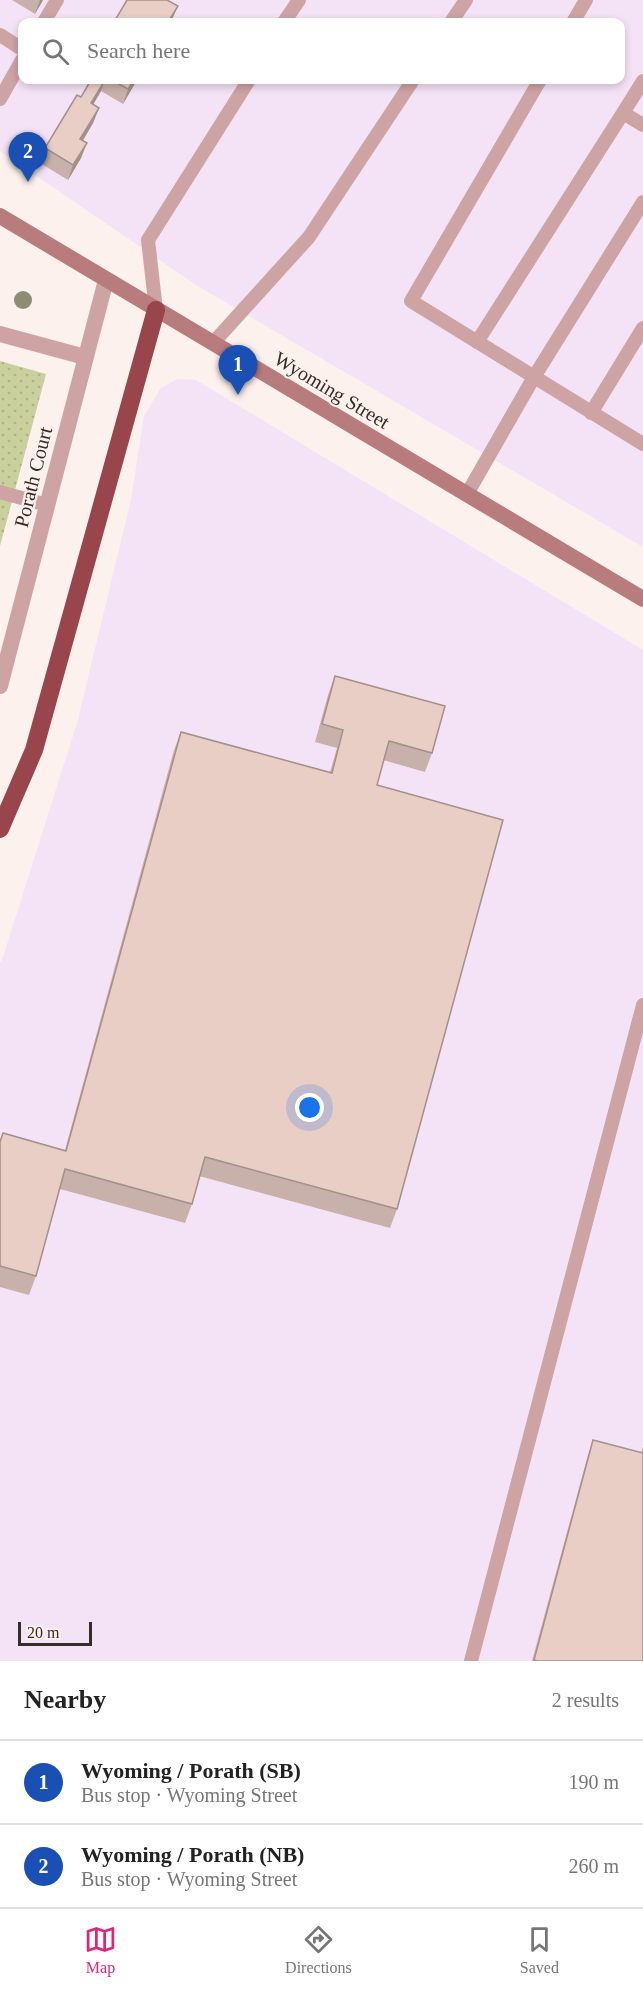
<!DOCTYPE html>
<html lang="en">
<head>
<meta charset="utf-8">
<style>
	body { margin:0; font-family:Georgia,serif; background:#f6f6f6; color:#222 }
	.scale { position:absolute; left:18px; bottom:15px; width:74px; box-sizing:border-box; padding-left:6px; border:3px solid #362c28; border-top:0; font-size:16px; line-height:21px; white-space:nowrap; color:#362c28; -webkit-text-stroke:4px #fcf1ed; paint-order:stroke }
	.you { position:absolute; left:310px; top:1108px; width:21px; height:21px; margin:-15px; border:4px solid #fff; border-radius:50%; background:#1a73e8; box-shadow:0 0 0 9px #1a73e833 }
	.badge { display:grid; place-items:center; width:39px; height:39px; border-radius:50%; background:#db2777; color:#fff; font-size:20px; font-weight:700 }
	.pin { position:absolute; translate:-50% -50px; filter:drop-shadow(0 2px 3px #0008) }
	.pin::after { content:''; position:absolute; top:32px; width:21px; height:18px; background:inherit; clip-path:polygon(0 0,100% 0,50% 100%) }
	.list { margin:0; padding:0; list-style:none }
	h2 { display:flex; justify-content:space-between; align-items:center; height:78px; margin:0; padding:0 24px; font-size:26px }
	h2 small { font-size:20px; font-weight:400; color:#767676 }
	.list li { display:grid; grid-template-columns:39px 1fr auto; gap:18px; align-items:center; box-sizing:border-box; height:84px; padding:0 24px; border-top:2px solid #e0e0e0 }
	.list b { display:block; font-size:22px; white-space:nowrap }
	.list p { margin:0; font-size:20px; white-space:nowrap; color:#767676 }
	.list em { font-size:20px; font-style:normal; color:#767676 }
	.icon { flex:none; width:33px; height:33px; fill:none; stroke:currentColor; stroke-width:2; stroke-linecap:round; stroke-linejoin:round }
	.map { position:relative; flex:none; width:643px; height:1661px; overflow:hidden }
	.search { position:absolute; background:#fff; box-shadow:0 3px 9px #0003; left:18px; right:18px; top:18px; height:66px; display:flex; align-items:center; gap:15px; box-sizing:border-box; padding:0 21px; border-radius:12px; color:#767676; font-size:22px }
	.sheet { height:246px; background:#fff }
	nav { display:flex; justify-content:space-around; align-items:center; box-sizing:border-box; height:84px; border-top:2px solid #e0e0e0; background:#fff; font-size:16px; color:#767676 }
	nav a { display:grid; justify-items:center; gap:3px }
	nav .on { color:#db2777 }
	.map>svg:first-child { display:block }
	.industrial { fill:#f4e3f6; fill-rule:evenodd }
	.grass { fill:url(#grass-dots) }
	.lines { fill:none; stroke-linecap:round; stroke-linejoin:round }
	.service { stroke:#cea3a4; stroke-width:14 }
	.minor { stroke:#cea3a4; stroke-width:16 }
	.secondary { stroke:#b97c7e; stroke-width:16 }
	.motorway { stroke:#98454c; stroke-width:18 }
	.tree { fill:#8f8c76 }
	.wall { fill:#c8b1aa }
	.shaded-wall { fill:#a3908b }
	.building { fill:#e9cec6; stroke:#a3908b; stroke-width:1.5 }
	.labels { text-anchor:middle; stroke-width:4.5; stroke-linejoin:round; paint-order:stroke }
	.street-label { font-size:20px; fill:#362c28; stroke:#fcf1ed }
</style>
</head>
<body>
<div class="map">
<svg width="643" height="1661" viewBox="0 0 643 1661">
	<defs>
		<pattern id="grass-dots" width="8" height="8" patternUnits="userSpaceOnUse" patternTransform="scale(1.5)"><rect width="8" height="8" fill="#c9d09d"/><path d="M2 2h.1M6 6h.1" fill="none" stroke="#adb387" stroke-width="1.8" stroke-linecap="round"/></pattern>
	</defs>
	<rect width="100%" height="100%" fill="#fcf1ed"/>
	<path class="industrial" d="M0 0H643V547L196 285 0 151ZM22 22H620V80H22Z
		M177 379 196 380 643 650V1661H0V962L2 960 77 723 131 500 144 416 160 389Z"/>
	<path class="grass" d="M0 361 46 374 0 546Z"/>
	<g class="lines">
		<path class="service" d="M44 22 57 0
			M284 22 299 0
			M451 22 466 0
			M573 22 586 0
			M0 35 22 49
			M540 80 411 301 643 444
			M643 81 623 113 643 125
			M0 99 22 60
			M156 310 148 240 249 80
			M477 342 623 113
			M213 343 309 237 413 80
			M591 413 643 328
			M0 492 47 505
			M467 494 534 377 643 202
			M471 1661 643 1005"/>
		<path class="minor" d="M0 334 85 357
			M0 686 106 280"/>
		<path class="secondary" d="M0 216 643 599"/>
		<path class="motorway" d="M0 829 34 750 156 310"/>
	</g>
	<circle class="tree" cx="23" cy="300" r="9"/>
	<path class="wall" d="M12 0H43L35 14Z
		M83 80H137L123 104 101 91 93 105 99 108 93 123 83 140 81 158 68 180 40 163 45 148 81 97 88 84 83 81Z
		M335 676 432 753 425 772 383 760 377 785 397 1209 390 1228 199 1176 192 1204 185 1223 60 1189 36 1276 29 1295 0 1287V1140L3 1133 65 1150 174 750 181 732 330 772 337 748 315 742 328 695Z
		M593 1440 641 1453 643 1447V1661H532L588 1455Z"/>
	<path class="shaded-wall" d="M40 0H43L35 14Z
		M178 6 171 22H168Z
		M105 80 101 91 85 118 91 103Z
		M134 80H137L123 104 128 89Z
		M99 108 93 123 75 154 80 139Z
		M87 143 81 158 68 180 73 165Z"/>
	<path class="building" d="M127 0H167L178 6 168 22H114Z
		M91 80H105L91 103 99 108 80 139 87 143 73 165 45 148 77 95 81 97Z
		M112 80H134L128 89Z
		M335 676 445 706 432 753 389 741 377 785 503 820 397 1209 205 1157 192 1204 65 1169 36 1276 0 1266V1142L3 1133 66 1151 181 732 332 773 343 730 322 724Z
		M593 1440 643 1453V1452V1661H537L534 1660Z"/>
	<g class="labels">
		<g class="street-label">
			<text transform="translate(332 390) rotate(31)" y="7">Wyoming Street</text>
			<text transform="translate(33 477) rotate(-76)" y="7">Porath Court</text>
		</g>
	</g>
</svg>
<div class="scale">20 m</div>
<div class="you"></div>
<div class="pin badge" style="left:238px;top:395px;background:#1a4fb4">1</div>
<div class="pin badge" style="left:28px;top:182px;background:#1a4fb4">2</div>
<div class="search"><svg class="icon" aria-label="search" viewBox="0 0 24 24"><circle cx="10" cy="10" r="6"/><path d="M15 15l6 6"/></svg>Search here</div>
</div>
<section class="sheet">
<h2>Nearby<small>2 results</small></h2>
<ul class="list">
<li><span class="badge" style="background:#1a4fb4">1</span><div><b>Wyoming / Porath (SB)</b><p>Bus stop · Wyoming Street</p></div><em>190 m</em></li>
<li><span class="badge" style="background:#1a4fb4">2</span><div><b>Wyoming / Porath (NB)</b><p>Bus stop · Wyoming Street</p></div><em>260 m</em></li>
</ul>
</section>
<nav>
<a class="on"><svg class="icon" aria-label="map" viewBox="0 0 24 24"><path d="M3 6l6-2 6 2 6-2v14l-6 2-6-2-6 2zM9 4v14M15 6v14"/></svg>Map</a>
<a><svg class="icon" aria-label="directions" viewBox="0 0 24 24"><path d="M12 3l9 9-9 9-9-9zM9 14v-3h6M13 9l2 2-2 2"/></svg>Directions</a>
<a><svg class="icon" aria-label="saved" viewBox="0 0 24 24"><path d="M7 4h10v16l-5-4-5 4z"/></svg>Saved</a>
</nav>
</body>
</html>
